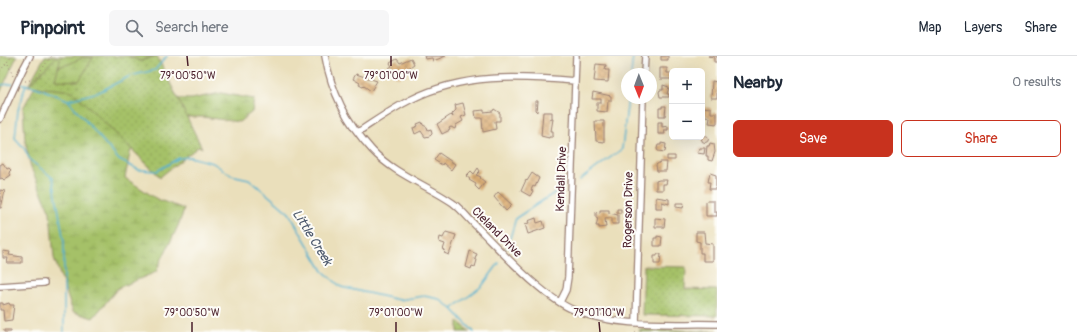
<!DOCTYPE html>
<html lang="en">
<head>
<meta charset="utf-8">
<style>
	body { margin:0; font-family:Pangolin,sans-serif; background:#f6f6f7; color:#1f2937 }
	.controls { position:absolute; right:12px; top:12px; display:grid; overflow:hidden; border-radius:6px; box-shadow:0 4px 16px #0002 }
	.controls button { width:36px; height:36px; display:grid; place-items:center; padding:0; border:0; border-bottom:1px solid #e0e1e3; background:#fff; color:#1f2937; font:20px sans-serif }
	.compass { position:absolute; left:621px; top:12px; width:36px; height:36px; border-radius:50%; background:#fff; box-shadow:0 4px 16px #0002; rotate:179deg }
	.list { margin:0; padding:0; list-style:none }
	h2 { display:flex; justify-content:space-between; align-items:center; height:52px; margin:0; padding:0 16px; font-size:17px }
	h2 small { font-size:13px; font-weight:400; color:#747a83 }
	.actions { display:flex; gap:8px; padding:12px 16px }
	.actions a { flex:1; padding:9px 0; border:1px solid #c8321e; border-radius:6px; text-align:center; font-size:14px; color:#c8321e }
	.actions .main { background:#c8321e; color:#fff }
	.icon { flex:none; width:22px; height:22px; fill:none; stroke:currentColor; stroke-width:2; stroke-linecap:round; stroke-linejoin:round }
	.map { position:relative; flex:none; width:717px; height:276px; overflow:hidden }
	header { display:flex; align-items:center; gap:24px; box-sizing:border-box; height:56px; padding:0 20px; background:#fff; border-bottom:1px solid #e0e1e3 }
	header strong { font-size:19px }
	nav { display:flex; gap:22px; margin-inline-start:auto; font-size:14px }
	.search { width:280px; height:36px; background:#f6f6f7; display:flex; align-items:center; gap:10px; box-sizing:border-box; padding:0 14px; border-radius:6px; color:#747a83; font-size:15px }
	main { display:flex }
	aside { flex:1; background:#fff }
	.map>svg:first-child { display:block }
	.grass { fill:#a5c168; stroke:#78704a }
	.wetland { fill:url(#wetland-marsh); stroke:#78704a }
	.park { fill:url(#park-dots); stroke:#78704a }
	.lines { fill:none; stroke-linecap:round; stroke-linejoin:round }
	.stream { stroke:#51b0cf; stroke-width:1.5 }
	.building { fill:url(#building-cross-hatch) }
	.street-casing { stroke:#9a7f73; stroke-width:8 }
	.path { stroke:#9a7f73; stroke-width:1; stroke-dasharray:1 3; stroke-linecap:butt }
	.street { stroke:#fff; stroke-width:5.5 }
	.street-bridge-casing { stroke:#9a7f73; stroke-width:8; stroke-linecap:butt }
	.street-bridge { stroke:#fff; stroke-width:5.5 }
	.ticks { fill:none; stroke:#4a1f2b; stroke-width:1.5 }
	.labels { text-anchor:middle; stroke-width:4; stroke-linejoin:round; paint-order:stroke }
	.street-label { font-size:12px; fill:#4a1f2b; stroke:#fdfcf7 }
	.water-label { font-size:13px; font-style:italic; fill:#4d596d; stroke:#fdfcf7 }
	.ticks-label { font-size:10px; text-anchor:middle; fill:#4a1f2b; stroke:#fdfcf7; stroke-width:4; stroke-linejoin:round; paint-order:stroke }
</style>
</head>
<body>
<header>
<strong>Pinpoint</strong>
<div class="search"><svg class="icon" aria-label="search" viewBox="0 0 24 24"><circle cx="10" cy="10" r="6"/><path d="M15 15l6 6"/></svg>Search here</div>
<nav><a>Map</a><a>Layers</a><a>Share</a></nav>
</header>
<main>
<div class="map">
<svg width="717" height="276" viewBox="0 0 717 276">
	<defs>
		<pattern id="wetland-marsh" width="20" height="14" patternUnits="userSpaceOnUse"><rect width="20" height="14" fill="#a5c168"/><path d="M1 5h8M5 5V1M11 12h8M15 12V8" fill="none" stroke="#90a55a"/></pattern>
		<pattern id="park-dots" width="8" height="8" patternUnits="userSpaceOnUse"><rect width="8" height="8" fill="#a5c168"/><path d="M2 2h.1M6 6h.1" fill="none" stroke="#90a55a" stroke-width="1.8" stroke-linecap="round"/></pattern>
		<pattern id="building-cross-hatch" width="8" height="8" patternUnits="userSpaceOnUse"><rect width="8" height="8" fill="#dbaf77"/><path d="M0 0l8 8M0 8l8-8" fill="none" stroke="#b48e62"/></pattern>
	</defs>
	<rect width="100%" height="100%" fill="#fdfcf7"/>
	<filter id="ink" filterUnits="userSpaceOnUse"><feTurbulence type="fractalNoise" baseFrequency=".025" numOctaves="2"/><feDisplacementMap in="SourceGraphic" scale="8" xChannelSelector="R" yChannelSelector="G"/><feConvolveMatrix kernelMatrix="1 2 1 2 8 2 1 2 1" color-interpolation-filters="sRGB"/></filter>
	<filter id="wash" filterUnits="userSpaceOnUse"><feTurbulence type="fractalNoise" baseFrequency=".012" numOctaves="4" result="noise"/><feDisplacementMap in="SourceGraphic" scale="16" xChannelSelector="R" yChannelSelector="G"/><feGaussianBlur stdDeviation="0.9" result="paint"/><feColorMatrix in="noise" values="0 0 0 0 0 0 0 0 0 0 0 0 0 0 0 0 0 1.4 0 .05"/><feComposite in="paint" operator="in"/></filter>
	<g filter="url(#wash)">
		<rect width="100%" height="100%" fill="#eadfbb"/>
		<path class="grass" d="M0 0H17L0 37Z
			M45 0H57L28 30Z
			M61 0H94L79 25 55 24Z
			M128 0H156L140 5Z"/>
		<path class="wetland" d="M84 1 108 4 151 42 191 43 221 37 254 43 252 56 239 66 203 61H175L138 80 130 97 125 122 157 143 184 153C178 175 165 194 156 216L118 232 93 262 73 256 54 202 50 156 31 112 25 84 23 52 39 23 53 12 69 8Z"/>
		<path class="park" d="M57 0H61L55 24 79 25 94 0H128L140 5 157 0 202 92 199 90 160 121 72 35 28 30Z
			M644 210 686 211 685 233 717 234V260L642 259Z
			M458 265 470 276H458Z
			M640 273 717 275V276H639Z"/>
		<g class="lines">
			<path class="stream" d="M631 18 633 0
				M19 27 36 31 68 44 119 104 139 114 157 115 179 102 190 101 213 107 231 119 249 123 289 157 323 215 341 231 399 244 424 240 439 243 452 253 474 276
				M26 28 18 54 15 82 24 92 30 104 53 122 64 186V276
				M0 29 13 28
				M68 44 99 36 130 20 155 14 167 0
				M580 124 622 93 628 42
				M507 192 516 162 562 132
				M452 253 482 230 499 207"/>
		</g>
		<g id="blocks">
			<path class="building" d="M424 0H446L433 5 432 2 425 3Z
				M661 0H668V4H661Z
				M708 0H717V6H714V1Z
				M411 2 414 8 404 15 406 18 398 22 396 19 394 20 389 12 392 10 390 7 397 3 400 7Z
				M596 8 606 9 605 14H609L608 26 594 25Z
				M660 12H667V17H672V23H660Z
				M356 18 377 25 371 35 364 30 363 31 359 29 360 27 353 23Z
				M712 25 717 26V42H711Z
				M663 29 669 31 667 38H669V41H660L659 36 660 34H663Z
				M593 36 611 40V45H608L607 56 597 55V47H601V43H592Z
				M535 45H538L537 56 535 54Z
				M463 47 466 59 461 61 463 65 456 69 455 73 451 71 449 72 450 74 442 78 437 68 451 59 453 61 452 58 456 54 455 49Z
				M662 50H666L665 60H659V52H662Z
				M702 51 711 52V57H717V68L709 67 710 62 702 58Z
				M494 53 500 57V65H495L496 73 483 76 482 62H476L475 55 484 54V56L493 55Z
				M543 56H552V63H550H553L551 75H553V81H549V82L541 80Z
				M595 65H604V86L596 85Z
				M422 66 423 69 427 71 428 74 431 73 432 78 430 80 425 81 421 75 415 78 413 72 418 70 417 68Z
				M658 66H662V71L668 70V74H664L665 78H658Z
				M701.5 83a3.5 3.5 0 1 1 7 0a3.5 3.5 0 1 1-7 0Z
				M661 87 666 88 665 96 658 95 657 93 658 89H661Z
				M710 87 714 88 715 96 712 105 708 104V100H706L707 90H709Z
				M700 92H705L704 98 697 97Z
				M439 97 455 108 451 114 443 107 442 109 434 104Z
				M667 100H675V104H667Z
				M660 106H667L666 115H657L656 109Z
				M3 107 7 113 9 112 11 114 9 116 11 119 4 124 2 122 0 123V109Z
				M478 112 480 115 476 119 481 121 480 122 485 126 479 134 475 130 476 128 469 124 470 123 466 120 471 115 474 118Z
				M532 117 539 122 535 131 533 130 531 134 533 135 530 140 521 135 526 124 527 125Z
				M710 117 716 119V133H709L710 126H708Z
				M659 124H667L666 128H663V134H656V125Z
				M0 134 5 135 1 152H0Z
				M498 136 512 149 506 155 494 141Z
				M656 141 669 143V148L662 146V152H656Z
				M706 145H714V155H717V160H706Z
				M676 147H684L683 152 676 151Z
				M617 153H621V157H617Z
				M600 154H609V157L618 159V168H612V162H605L606 171 599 172V170H596L598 162H596V156L600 157Z
				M536 162 537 167 543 165 545 172 528 178 525 168 529 167 528 165Z
				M655 162 665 163 664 171H655Z
				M446 176 456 179 449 199 444 197 446 195 443 194 445 188 439 186 440 181 443 182Z
				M696 176H704L705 187 713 188V205H703V197H700V186L696 185Z
				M657 180 662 181 661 190H654V182H657Z
				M3 195 10 196 9 199 22 201V207H7L8 202H3Z
				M470 195 477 198 475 203 477 204 475 211 472 210 471 213 466 211Z
				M657 198H661L660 208H654V200H657Z
				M0 247H3V249L9 247 10 249H14L12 264 4 265 3 254H0Z
				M4 274H11V276H4Z"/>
		</g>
	</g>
	<g filter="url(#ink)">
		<use href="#blocks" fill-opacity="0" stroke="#9a7f73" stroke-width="1"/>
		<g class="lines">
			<g class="street-casing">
				<path id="street" d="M325 0C331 35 348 68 372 94 394 118 427 129 453 147 462 154 469 163 477 171 502 196 543 242 576 255 620 272 670 267 717 268
					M23 13 30 0
					M644 18 645 0
					M0 63 4 54
					M358 76C375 65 392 53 410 44 463 17 518 20 575 25
					M0 230 44 227
					M560 246 566 234 568 221 576 0
					M636 267 643 42"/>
			</g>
			<path class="path" d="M8 8 13 20
				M0 15 12 0
				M25 25C37 25 44 8 52 0
				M635 276 636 272"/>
			<use href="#street" class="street"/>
			<g class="street-bridge-casing">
				<path id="street-bridge" d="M4 54 23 13"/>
			</g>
			<use href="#street-bridge" class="street-bridge"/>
		</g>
	</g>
	<path class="ticks" d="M187 0 188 10M391 0V10M192 266V276M396 266V276M599 266 600 276"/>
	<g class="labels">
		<g class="street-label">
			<text transform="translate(561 123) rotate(-88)" y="4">Kendall Drive</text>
			<text transform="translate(628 154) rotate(-89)" y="4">Rogerson Drive</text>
			<text transform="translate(497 176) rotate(45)" y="4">Cleland Drive</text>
		</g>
		<g class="water-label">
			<text transform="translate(313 181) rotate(58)" y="5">Little Creek</text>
		</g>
	</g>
	<g class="ticks-label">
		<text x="188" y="23">79°00'50"W</text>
		<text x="391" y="23">79°01'00"W</text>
		<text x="192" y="260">79°00'50"W</text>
		<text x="396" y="260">79°01'00"W</text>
		<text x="599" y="260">79°01'10"W</text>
	</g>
</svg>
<div class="controls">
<button>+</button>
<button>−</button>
</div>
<svg class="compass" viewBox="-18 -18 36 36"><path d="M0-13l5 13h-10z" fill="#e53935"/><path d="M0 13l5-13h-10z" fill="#747a83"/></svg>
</div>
<aside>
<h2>Nearby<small>0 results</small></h2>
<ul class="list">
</ul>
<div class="actions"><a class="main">Save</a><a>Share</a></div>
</aside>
</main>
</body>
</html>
